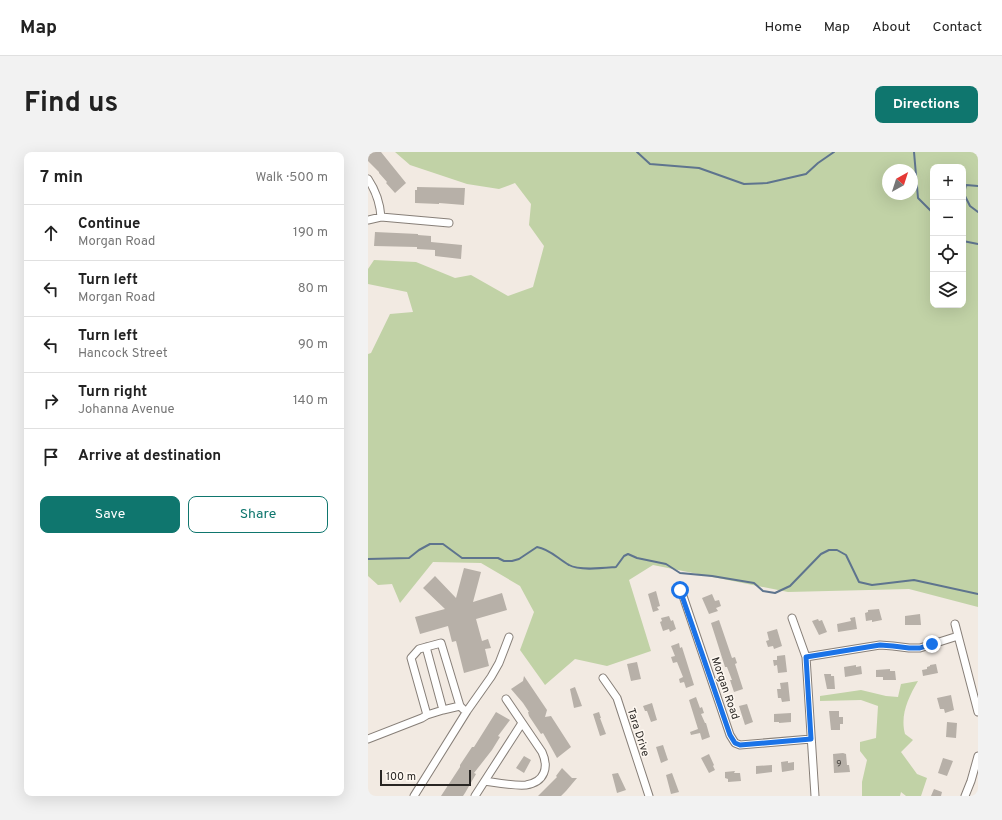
<!DOCTYPE html>
<html lang="en">
<head>
<meta charset="utf-8">
<style>
	body { margin:0; font-family:Overpass,sans-serif; background:#f2f2f2; color:#222 }
	.controls { position:absolute; right:12px; top:12px; display:grid; overflow:hidden; border-radius:8px; box-shadow:0 4px 16px #0002 }
	.controls button { width:36px; height:36px; display:grid; place-items:center; padding:0; border:0; border-bottom:1px solid #e0e0e0; background:#fff; color:#222; font:20px sans-serif }
	.compass { position:absolute; left:514px; top:12px; width:36px; height:36px; border-radius:50%; background:#fff; box-shadow:0 4px 16px #0002; rotate:39deg }
	.scale { position:absolute; left:12px; bottom:10px; width:91px; box-sizing:border-box; padding-left:4px; border:2px solid #292623; border-top:0; font-size:11px; line-height:14px; white-space:nowrap; color:#292623; -webkit-text-stroke:3px #fef8f1; paint-order:stroke }
	.stop { position:absolute; width:12px; height:12px; margin:-9px; border:3px solid #1a73e8; border-radius:50%; background:#fff }
	.stop.end { background:#1a73e8; border-color:#fff; box-shadow:0 1px 4px #0008 }
	.list { margin:0; padding:0; list-style:none }
	h2 { display:flex; justify-content:space-between; align-items:center; height:52px; margin:0; padding:0 16px; font-size:17px }
	h2 small { font-size:13px; font-weight:400; color:#767676 }
	.list li { display:grid; grid-template-columns:26px 1fr auto; gap:12px; align-items:center; box-sizing:border-box; height:56px; padding:0 16px; border-top:1px solid #e0e0e0 }
	.list b { display:block; font-size:15px; white-space:nowrap }
	.list p { margin:0; font-size:13px; white-space:nowrap; color:#767676 }
	.list em { font-size:13px; font-style:normal; color:#767676 }
	.actions { display:flex; gap:8px; padding:12px 16px }
	.actions a { flex:1; padding:9px 0; border:1px solid #0f766e; border-radius:8px; text-align:center; font-size:14px; color:#0f766e }
	.actions .main { background:#0f766e; color:#fff }
	.icon { flex:none; width:22px; height:22px; fill:none; stroke:currentColor; stroke-width:2; stroke-linecap:round; stroke-linejoin:round }
	.map { position:relative; flex:none; width:610px; height:644px; overflow:hidden; border-radius:8px }
	header { display:flex; align-items:center; gap:24px; box-sizing:border-box; height:56px; padding:0 20px; background:#fff; border-bottom:1px solid #e0e0e0 }
	header strong { font-size:19px }
	nav { display:flex; gap:22px; margin-inline-start:auto; font-size:14px }
	.intro { display:flex; align-items:center; justify-content:space-between; box-sizing:border-box; height:96px; padding:0 24px }
	h1 { margin:0; font-size:28px }
	.button { padding:10px 18px; border-radius:8px; background:#0f766e; color:#fff; font-size:14px; font-weight:700 }
	main { display:flex; gap:24px; padding:0 24px }
	aside { flex:1; background:#fff; border-radius:8px; box-shadow:0 4px 16px #0002 }
	.map>svg:first-child { display:block }
	.green { fill:#c1d2a6; fill-rule:evenodd }
	.lines { fill:none; stroke-linecap:round; stroke-linejoin:round }
	.stream { stroke:#5e748e; stroke-width:2 }
	.building { fill:#b7b0a8 }
	.minor-casing { stroke:#877f78; stroke-width:9 }
	.minor { stroke:#fff; stroke-width:7 }
	.route { stroke:#1a73e8; stroke-width:5 }
	.labels { text-anchor:middle; stroke-width:3; stroke-linejoin:round; paint-order:stroke }
	.number-label { font-size:9px; fill:#4c4844 }
	.street-label { font-size:11px; fill:#292623; stroke:#fef8f1 }
</style>
</head>
<body>
<header>
<strong>Map</strong>
<nav><a>Home</a><a>Map</a><a>About</a><a>Contact</a></nav>
</header>
<div class="intro"><h1>Find us</h1><a class="button">Directions</a></div>
<main>
<aside>
<h2>7 min<small>Walk · 500 m</small></h2>
<ul class="list">
<li><svg class="icon" aria-label="ahead" viewBox="0 0 24 24"><path d="M12 20V5M6 11l6-6 6 6"/></svg><div><b>Continue</b><p>Morgan Road</p></div><em>190 m</em></li>
<li><svg class="icon" aria-label="left" viewBox="0 0 24 24"><path d="M17 20v-9H6M10 6l-5 5 5 5"/></svg><div><b>Turn left</b><p>Morgan Road</p></div><em>80 m</em></li>
<li><svg class="icon" aria-label="left" viewBox="0 0 24 24"><path d="M17 20v-9H6M10 6l-5 5 5 5"/></svg><div><b>Turn left</b><p>Hancock Street</p></div><em>90 m</em></li>
<li><svg class="icon" aria-label="right" viewBox="0 0 24 24"><path d="M7 20v-9h11M14 6l5 5-5 5"/></svg><div><b>Turn right</b><p>Johanna Avenue</p></div><em>140 m</em></li>
<li><svg class="icon" aria-label="arrive" viewBox="0 0 24 24"><path d="M6 21V4h12l-3 4 3 4H6"/></svg><div><b>Arrive at destination</b></div></li>
</ul>
<div class="actions"><a class="main">Save</a><a>Share</a></div>
</aside>
<div class="map">
<svg width="610" height="644" viewBox="0 0 610 644">
	<rect width="100%" height="100%" fill="#f2eae2"/>
	<path class="green" d="M27 0H610V455L541 437 420 440 285 413 261 428 283 499 239 514 207 507 177 533 152 498 166 460 152 434 113 411 65 410 32 451 24 432 10 433 0 424V202L3 201 22 162 45 160 39 140 0 132V117L6 108 48 110 87 126 103 123 140 144 165 135 176 94 161 73 163 52 147 31 131 37 99 32 42 13ZM565 15H595V153H565ZM520 18H544V42H520Z
		M550 529C540 546 532 563 537 582L545 588 533 600 549 622 559 626 553 644H538L533 640 532 644H494V630L499 608 492 599V590L508 586 510 554 493 548 452 549V544L493 538 518 544 530 545 533 532Z"/>
	<g class="lines">
		<path class="stream" d="M269 0 282 12 331 16 376 32 399 31 438 22 450 11 466 0
			M546 0 550 46 565 61
			M610 34 598 33 596 42 602 54 610 60
			M595 89 610 92
			M0 407 41 406 51 398 62 392H75L94 406H130L136 409H144L151 407 169 395C182 397 190 407 201 413 211 419 236 416 248 415L256 404 260 402 269 406 298 412 312 421 344 424 386 431 395 439 407 441 422 434 453 402 461 398H469L478 403 491 430 504 433 546 428 610 442"/>
	</g>
	<path class="building" d="M0 0H13L38 31 27 41 18 31 19 30 11 21V20L0 9Z
		M49 35 97 36 96 53 71 51V52L47 51V38H49Z
		M7 80 50 82V83L63 84V90L94 93 93 107 67 104V98L49 97V95L6 94Z
		M96 416 113 420 105 450 134 441 139 458 108 467 114 489 120 487 123 496 117 497 121 514 96 521 88 489 84 490 80 474 52 482 47 465 77 457 55 436 67 424 88 446Z
		M288 439 292 454 289 455 291 458 285 460 280 442Z
		M344 442 347 449 351 448 353 454 348 456 350 459 341 462 334 446Z
		M511 457 514 468 504 470V468L498 469 497 461 500 460V458Z
		M552 462 553 473H537V464Z
		M301 464 303 469 305 468 308 477 302 480 301 477 295 479 292 470 294 469 293 466Z
		M487 465 489 477 470 480 469 472 483 469 482 466Z
		M450 467 451 469 454 468 459 480 451 483 444 469Z
		M351 468 364 506 367 505 369 511 367 512 375 537 366 540 362 528H364L359 515H357L343 471Z
		M409 477 414 494 406 497 405 494 400 495 398 489 401 488 399 480Z
		M311 491 312 496 314 495 326 533 318 536 316 530 312 531 311 527 315 525 309 510 305 511 303 505 307 504 303 494Z
		M417 503 419 520 410 521 409 513 406 514 405 508H409V504Z
		M269 510 273 527 263 529 259 512Z
		M568 512 570 521 555 524 554 518 559 517V515L562 514V513Z
		M488 513V515L493 514 494 522 477 525 476 515Z
		M522 517V519H527L528 528H515V525H508V518Z
		M456 522H463V524H466L467 537H459Z
		M156 524 179 558 177 565 183 564 203 595 189 606 179 588 175 581 173 582 161 564 160 560H161L155 551 143 537 155 529Z
		M420 530 422 549 414 550 413 546H410L409 537H413L412 531Z
		M207 535 214 554 206 556 202 537Z
		M583 543 586 558 577 561 576 557H572L569 546Z
		M328 545 332 556 334 555 336 561 333 562 337 571H338L342 585 334 588 332 581 323 583 322 580 330 577 321 548Z
		M284 551 289 568 283 570 279 559H277L275 554Z
		M379 552 385 570 377 573 371 554Z
		M461 559H471V565H475V572H472V578H463Z
		M128 560 142 568 130 584 132 585 124 598 106 621 108 622 97 641 95 644H73L92 615V613L104 595H106Z
		M231 560 233 566H232L238 582 232 584 225 562Z
		M423 561V570L411 571V570H406V562Z
		M579 570 589 571 588 586 578 585Z
		M295 593 300 608 293 611 288 595Z
		M475 601 478 602 479 613H481L482 620 466 621 465 602Z
		M341 602 346 613 345 614 347 618 341 621 333 606Z
		M156 604 163 608 156 621 148 616Z
		M575 606 585 609 579 624 570 621Z
		M420 609V611L426 610V618L414 620 413 610Z
		M404 613V620L388 622V614Z
		M194 616 204 626H209L198 639 193 644H170L189 625 188 624Z
		M367 619 366 621H372L373 629 360 630V627L357 626V620Z
		M250 621 258 638 249 641 244 622Z
		M304 621 311 640 303 642 298 623Z
		M566 637 574 640 573 644H563Z"/>
	<g class="lines">
		<g class="minor-casing">
			<path id="minor" d="M0 27C8 39 12 50 13 65
				M0 68 13 65 81 71
				M313 438 362 583 367 591 372 593 443 587
				M424 466 438 505 447 644
				M587 472 610 560
				M58 495 75 558
				M438 505 512 493 525 494 541 496H552L590 484
				M235 526 249 546 281 644
				M59 563 43 506 51 497 73 491 92 554
				M0 587 54 566 59 563 75 558 92 554 95 557
				M117 629C130 631 145 634 158 633 177 630 181 615 174 600L138 547
				M46 644 99 559 123 525 131 511 141 485
				M107 644 154 571
				M597 644 603 629 610 604"/>
		</g>
		<use href="#minor" class="minor"/>
	</g>
	<g class="lines">
		<path class="route" d="M312 438 362 583 367 591 372 593 443 587 438 505 512 493 525 494 541 496H552L564 492"/>
	</g>
	<g class="labels">
		<g class="number-label">
			<text x="471" y="615">9</text>
		</g>
		<g class="street-label">
			<text transform="translate(358 536) rotate(71)" y="4">Morgan Road</text>
			<text transform="translate(271 580) rotate(72)" y="4">Tara Drive</text>
		</g>
	</g>
</svg>
<div class="controls">
<button>+</button>
<button>−</button>
<button><svg class="icon" aria-label="locate" viewBox="0 0 24 24"><circle cx="12" cy="12" r="6"/><path d="M12 2v4M12 18v4M2 12h4M18 12h4"/></svg></button>
<button><svg class="icon" aria-label="layers" viewBox="0 0 24 24"><path d="M12 4l9 5-9 5-9-5zM3 14l9 5 9-5"/></svg></button>
</div>
<svg class="compass" viewBox="-18 -18 36 36"><path d="M0-13l5 13h-10z" fill="#e53935"/><path d="M0 13l5-13h-10z" fill="#767676"/></svg>
<div class="scale">100 m</div>
<div class="stop" style="left:312px;top:438px"></div>
<div class="stop end" style="left:564px;top:492px"></div>
</div>
</main>
</body>
</html>
